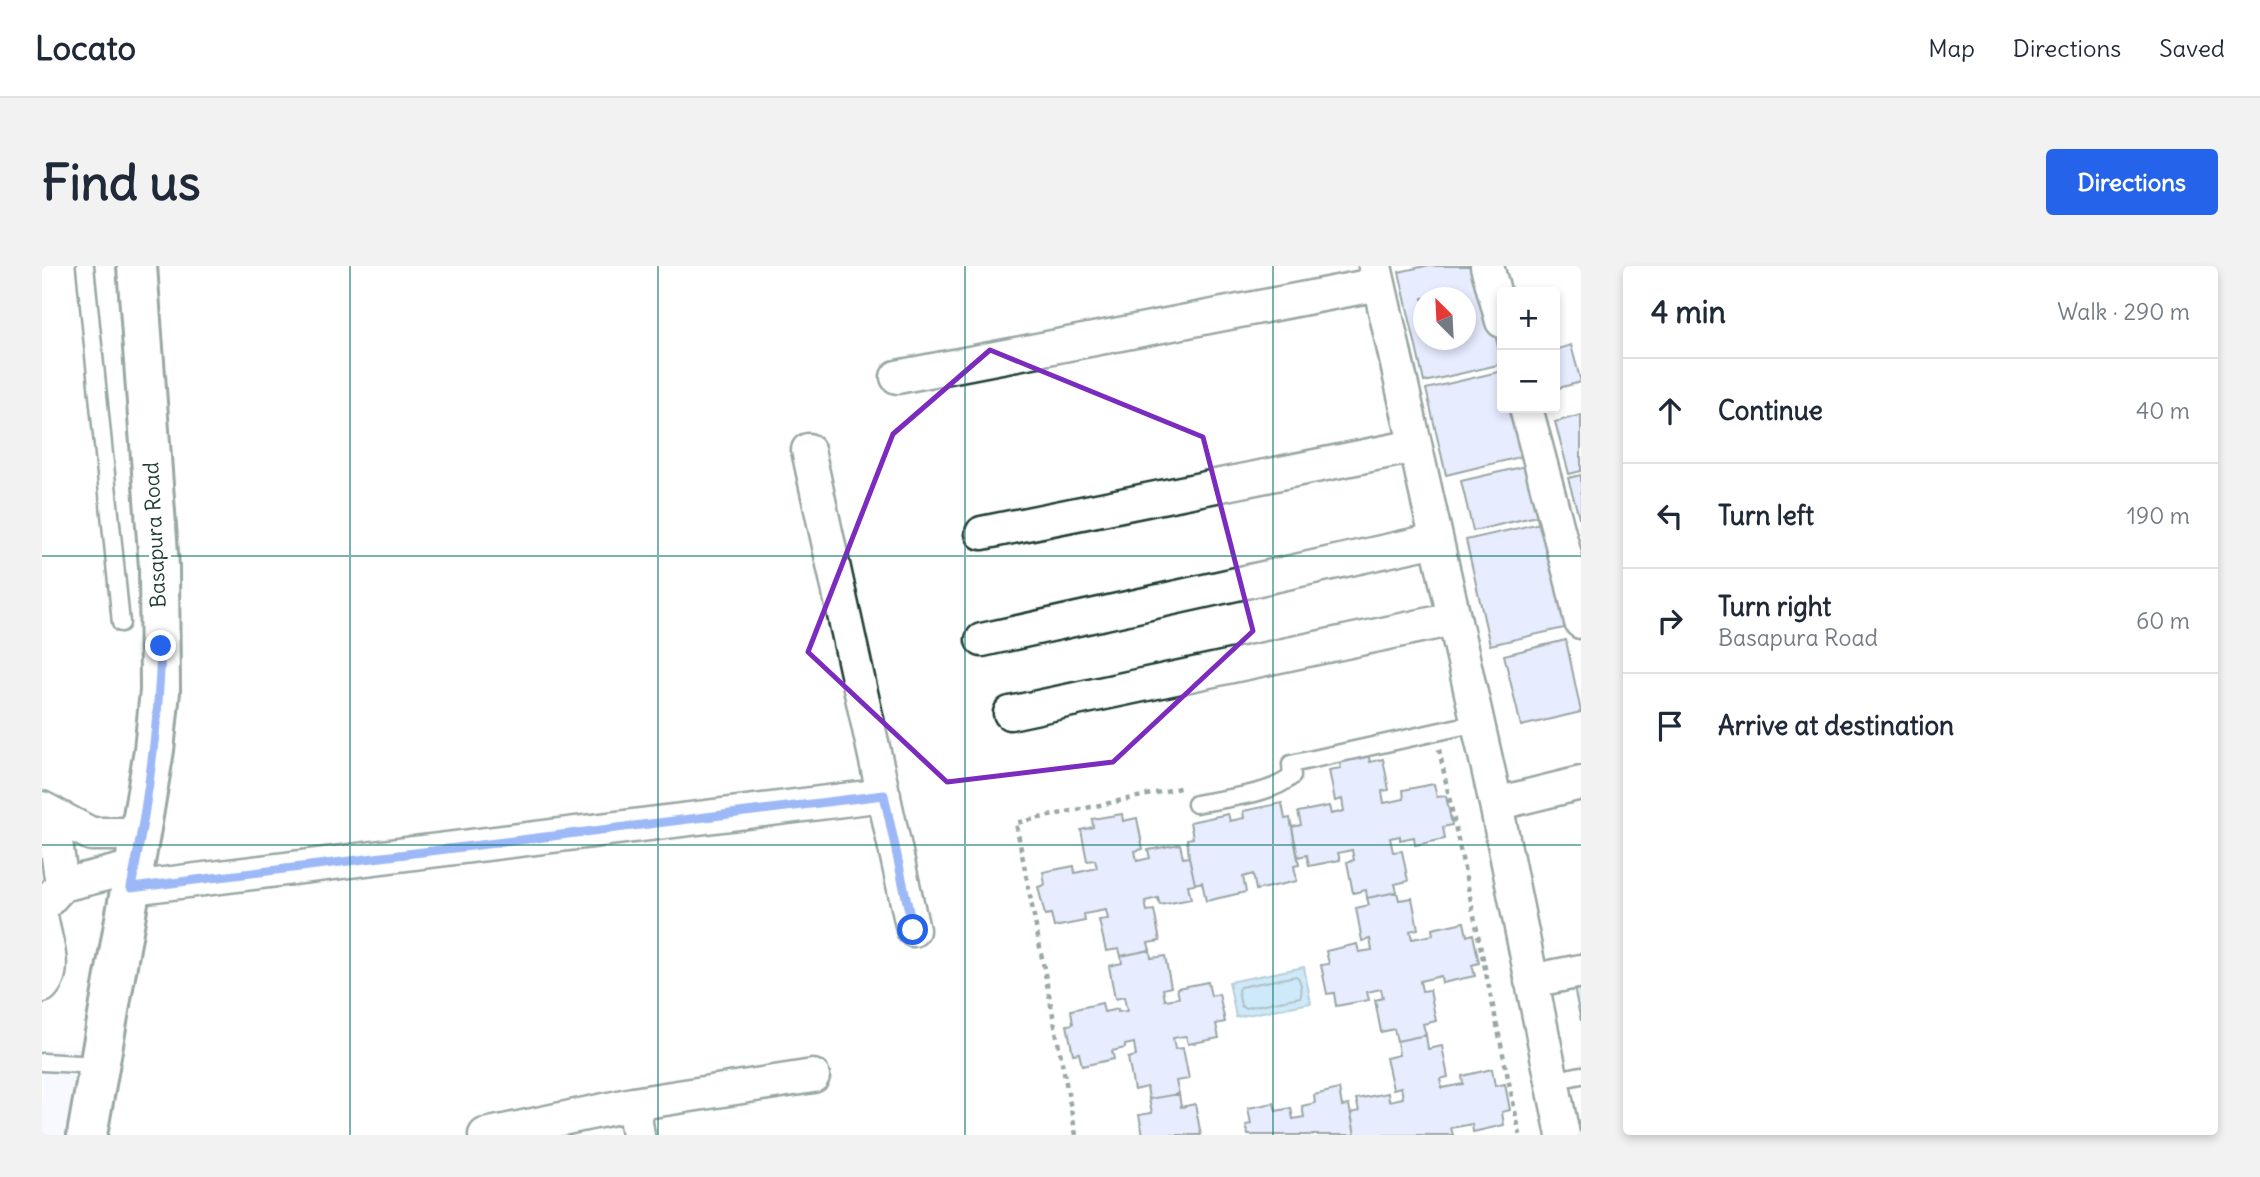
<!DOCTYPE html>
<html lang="en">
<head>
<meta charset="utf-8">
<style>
	body { margin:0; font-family:Delius,sans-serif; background:#f2f2f3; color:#1f2937 }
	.controls { position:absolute; right:21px; top:21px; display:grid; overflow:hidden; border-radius:7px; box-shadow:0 4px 10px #0003 }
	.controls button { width:63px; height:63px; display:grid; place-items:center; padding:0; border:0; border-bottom:2px solid #e0e1e3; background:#fff; color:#1f2937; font:35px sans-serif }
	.compass { position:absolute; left:1371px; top:21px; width:63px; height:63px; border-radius:50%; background:#fff; box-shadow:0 4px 10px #0003; rotate:336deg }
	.stop { position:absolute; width:21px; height:21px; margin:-16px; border:5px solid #2563eb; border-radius:50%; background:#fff }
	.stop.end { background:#2563eb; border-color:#fff; box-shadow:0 2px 7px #0008 }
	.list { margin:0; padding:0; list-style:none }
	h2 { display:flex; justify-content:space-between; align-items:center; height:91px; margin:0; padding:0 28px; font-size:30px }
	h2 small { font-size:23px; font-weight:400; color:#747a83 }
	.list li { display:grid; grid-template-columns:46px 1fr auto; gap:21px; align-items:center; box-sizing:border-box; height:105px; padding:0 28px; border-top:2px solid #e0e1e3 }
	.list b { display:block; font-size:26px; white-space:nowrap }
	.list p { margin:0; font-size:23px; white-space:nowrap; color:#747a83 }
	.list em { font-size:23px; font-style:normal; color:#747a83 }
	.icon { flex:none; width:38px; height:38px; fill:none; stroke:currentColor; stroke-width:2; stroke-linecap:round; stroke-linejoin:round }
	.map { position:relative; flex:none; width:1539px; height:869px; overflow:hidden; border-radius:7px }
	header { display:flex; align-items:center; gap:42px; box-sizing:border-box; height:98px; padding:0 35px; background:#fff; border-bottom:2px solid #e0e1e3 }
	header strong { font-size:33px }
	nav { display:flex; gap:38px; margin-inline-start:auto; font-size:24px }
	.intro { display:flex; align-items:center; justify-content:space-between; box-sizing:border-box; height:168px; padding:0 42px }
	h1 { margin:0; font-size:49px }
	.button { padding:18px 32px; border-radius:7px; background:#2563eb; color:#fff; font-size:24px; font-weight:700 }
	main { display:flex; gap:42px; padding:0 42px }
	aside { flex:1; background:#fff; border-radius:7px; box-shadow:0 4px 10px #0003 }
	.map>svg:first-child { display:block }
	.built { fill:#eff2fe }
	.water { fill:#93cef3; stroke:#6594a7; stroke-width:2 }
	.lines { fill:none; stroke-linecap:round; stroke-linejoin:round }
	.shore { stroke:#4d7780; stroke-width:2 }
	.building { fill:#c9d4fc; stroke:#1f3d34; stroke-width:2; fill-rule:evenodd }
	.service-casing { stroke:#1f3d34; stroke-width:21 }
	.minor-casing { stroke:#1f3d34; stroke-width:37 }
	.tertiary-casing { stroke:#1f3d34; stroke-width:44 }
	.path { stroke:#1f3d34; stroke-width:4.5; stroke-dasharray:5 5; stroke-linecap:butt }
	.service { stroke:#fff; stroke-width:16 }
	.minor { stroke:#fff; stroke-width:32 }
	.tertiary { stroke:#fff; stroke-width:38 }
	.route { stroke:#2563eb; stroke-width:9 }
	.marked { fill:none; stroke:#7b2cbf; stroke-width:5; stroke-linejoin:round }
	.grid { fill:none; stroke:#0f766e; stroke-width:2; stroke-opacity:0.55 }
	.labels { text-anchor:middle; stroke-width:7; stroke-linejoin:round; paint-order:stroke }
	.street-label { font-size:21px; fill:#1f3d34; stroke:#fff }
</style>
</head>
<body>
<header>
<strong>Locato</strong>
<nav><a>Map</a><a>Directions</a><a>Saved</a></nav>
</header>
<div class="intro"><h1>Find us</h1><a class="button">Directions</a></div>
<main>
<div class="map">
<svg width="1539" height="869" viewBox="0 0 1539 869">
	<rect width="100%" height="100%" fill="#fff"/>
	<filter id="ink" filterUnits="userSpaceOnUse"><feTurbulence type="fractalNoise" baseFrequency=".0143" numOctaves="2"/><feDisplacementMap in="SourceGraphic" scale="14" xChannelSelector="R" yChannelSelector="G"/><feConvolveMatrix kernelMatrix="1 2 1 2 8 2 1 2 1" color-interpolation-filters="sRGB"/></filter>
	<g filter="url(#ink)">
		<path class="built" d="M45 780 30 869H0V784Z"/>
		<path class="water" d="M1262 701 1269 737 1194 751 1187 716Z"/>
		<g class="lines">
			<path class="shore" d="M1254 710C1259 713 1261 726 1258 731L1203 742 1199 740 1196 724 1198 721Z"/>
		</g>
		<path class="building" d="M1383 0H1437L1460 98 1382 116 1357 6ZM1381 32H1423V74H1381Z
			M1529 79 1539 116 1513 123V84Z
			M1460 105V142H1471L1482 190 1404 209 1384 123Z
			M1539 149V205L1527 208 1513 156Z
			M1488 199 1499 249 1431 265 1419 215Z
			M1539 209V250L1537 251 1526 212Z
			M1507 255 1531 360 1448 379 1424 274Z
			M1524 374 1539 446 1479 460 1462 389Z
			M1326 488 1328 496 1341 493 1347 524 1340 525 1342 537 1362 533 1361 524 1392 518 1395 531 1404 530 1410 559 1401 561 1403 573 1373 579 1372 571 1358 574V570L1348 572 1351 586 1360 585 1366 615 1353 618 1355 626 1325 632 1324 624 1311 627 1305 596 1312 594 1310 584 1296 587 1298 594 1267 600 1265 589 1256 591 1250 561 1259 559 1256 546 1287 540 1289 548 1302 545 1300 533 1293 535 1287 504 1299 502 1298 494Z
			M1240 537 1243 553 1248 552 1257 599 1252 600 1255 615 1214 624 1211 608 1201 611 1204 626 1164 635 1160 616 1153 618 1147 591 1145 573 1151 572 1148 556 1186 548 1188 555 1202 552 1201 545Z
			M1080 548 1081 555 1095 552 1101 583 1093 585 1095 595 1108 592 1106 584 1138 578 1141 592 1147 591 1153 618 1146 619 1149 633 1118 639 1116 632 1103 635 1105 645 1112 644 1118 675 1106 677 1108 684 1079 690 1077 683 1064 685 1057 654 1066 653 1064 644 1042 648 1043 655 1012 661 1009 648 1003 649 996 621 1003 619 1001 606 1032 600 1033 607 1055 602 1053 594 1045 595 1039 564 1051 561 1050 553Z
			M1355 626 1357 634 1370 632 1376 663 1368 665 1370 673 1391 669 1390 663 1422 656 1425 670 1431 668 1437 697 1430 699 1433 710 1400 717 1399 710 1378 715 1380 725 1388 724 1394 755 1381 758 1384 769 1355 775 1352 763 1339 766 1333 734 1341 732 1339 723 1325 726 1327 734 1294 740 1292 727 1285 728 1279 699 1287 698 1284 685 1315 678 1317 686 1330 684 1328 673 1320 675 1314 642 1327 639 1325 632Z
			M1108 684 1109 692 1123 690 1129 721 1121 723 1123 734 1137 732 1135 722 1166 716 1169 730 1177 728 1183 756 1174 758 1177 772 1146 778 1144 770 1131 772 1133 783 1141 782 1147 813 1134 815 1137 828 1107 833 1105 821 1092 824 1086 792 1094 790 1092 777 1083 779V782L1070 785 1072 793 1040 800 1037 787 1031 788 1025 759 1031 758 1029 744 1060 737 1062 746 1076 743V746L1085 745 1082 731 1073 733 1067 700 1080 697 1079 690Z
			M1539 716V755L1531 717Z
			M1384 769 1386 783 1400 780 1406 811 1398 813 1400 822 1421 818 1420 810 1450 803 1453 820 1463 818 1468 844 1460 846 1462 859 1431 866 1430 858 1409 862 1411 869H1313L1309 847 1317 845 1314 833 1346 827 1347 835 1361 832 1359 821 1351 823 1344 792 1357 789 1355 775Z
			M1297 823 1300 840 1307 839 1313 869H1206L1204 859 1209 858 1206 842 1232 837 1234 845 1249 842 1251 853 1262 851 1260 840 1273 837 1272 829Z
			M1137 828 1139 841 1153 838 1159 869H1101L1097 849 1110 847 1107 833Z"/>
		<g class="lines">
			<g class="service-casing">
				<path id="service" d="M43 0 79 357
					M1154 538C1182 532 1229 529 1250 510L1249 498 1435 457
					M0 796 56 799
					M1510 815 1539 809"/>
			</g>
			<g class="minor-casing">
				<path id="minor" d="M1333 0 1454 538 1521 869
					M1445 0 1460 55
					M855 111 1337 18
					M1484 142 1530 316 1539 356
					M766 184 871 664
					M940 267 1373 180
					M940 374 1394 274
					M968 447 1412 353
					M1454 538 1539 517
					M0 542 49 568H98
					M10 547 20 619
					M89 622 842 529
					M0 641 20 619 93 601
					M0 655C3 674 16 705 0 720
					M1489 715 1539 705
					M591 838 596 869
					M443 869 591 838 771 810"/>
			</g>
			<g class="tertiary-casing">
				<path id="tertiary" d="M45 869 98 568 112 484 118 425 117 301 95 0"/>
			</g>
			<path class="path" d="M1397 483 1478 869
				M1034 869 974 557 1142 521"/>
			<use href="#service" class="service"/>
			<use href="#minor" class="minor"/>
			<use href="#tertiary" class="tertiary"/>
		</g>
	</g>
	<g class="lines" filter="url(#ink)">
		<path class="route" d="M119 380C117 461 105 542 89 622L842 529 871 664"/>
	</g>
	<path d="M0 0H1539V869H0ZM948 84 1161 171 1211 365 1071 496 905 516 766 386 851 168Z" fill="#fff" fill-opacity=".55" fill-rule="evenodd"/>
	<path class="marked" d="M948 84 1161 171 1211 365 1071 496 905 516 766 386 851 168Z"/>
	<path class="grid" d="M308 0V869M616 0V869M923 0V869M1231 0V869M0 290H1539M0 579H1539"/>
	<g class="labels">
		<g class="street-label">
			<text transform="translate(113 269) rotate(-93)" y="7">Basapura Road</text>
		</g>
	</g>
</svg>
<div class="controls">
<button>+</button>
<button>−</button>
</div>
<svg class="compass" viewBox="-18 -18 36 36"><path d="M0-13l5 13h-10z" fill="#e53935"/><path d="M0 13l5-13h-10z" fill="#747a83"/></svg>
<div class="stop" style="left:871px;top:664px"></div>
<div class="stop end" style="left:119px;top:380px"></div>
</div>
<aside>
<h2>4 min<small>Walk · 290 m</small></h2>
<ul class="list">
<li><svg class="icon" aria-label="ahead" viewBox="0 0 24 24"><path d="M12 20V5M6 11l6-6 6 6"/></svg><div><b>Continue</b></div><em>40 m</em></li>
<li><svg class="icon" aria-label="left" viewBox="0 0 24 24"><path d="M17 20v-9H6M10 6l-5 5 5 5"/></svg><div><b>Turn left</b></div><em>190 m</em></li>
<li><svg class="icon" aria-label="right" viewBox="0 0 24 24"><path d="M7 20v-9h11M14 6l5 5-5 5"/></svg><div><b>Turn right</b><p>Basapura Road</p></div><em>60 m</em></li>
<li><svg class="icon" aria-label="arrive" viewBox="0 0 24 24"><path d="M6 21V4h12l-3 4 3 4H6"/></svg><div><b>Arrive at destination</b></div></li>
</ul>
</aside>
</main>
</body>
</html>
